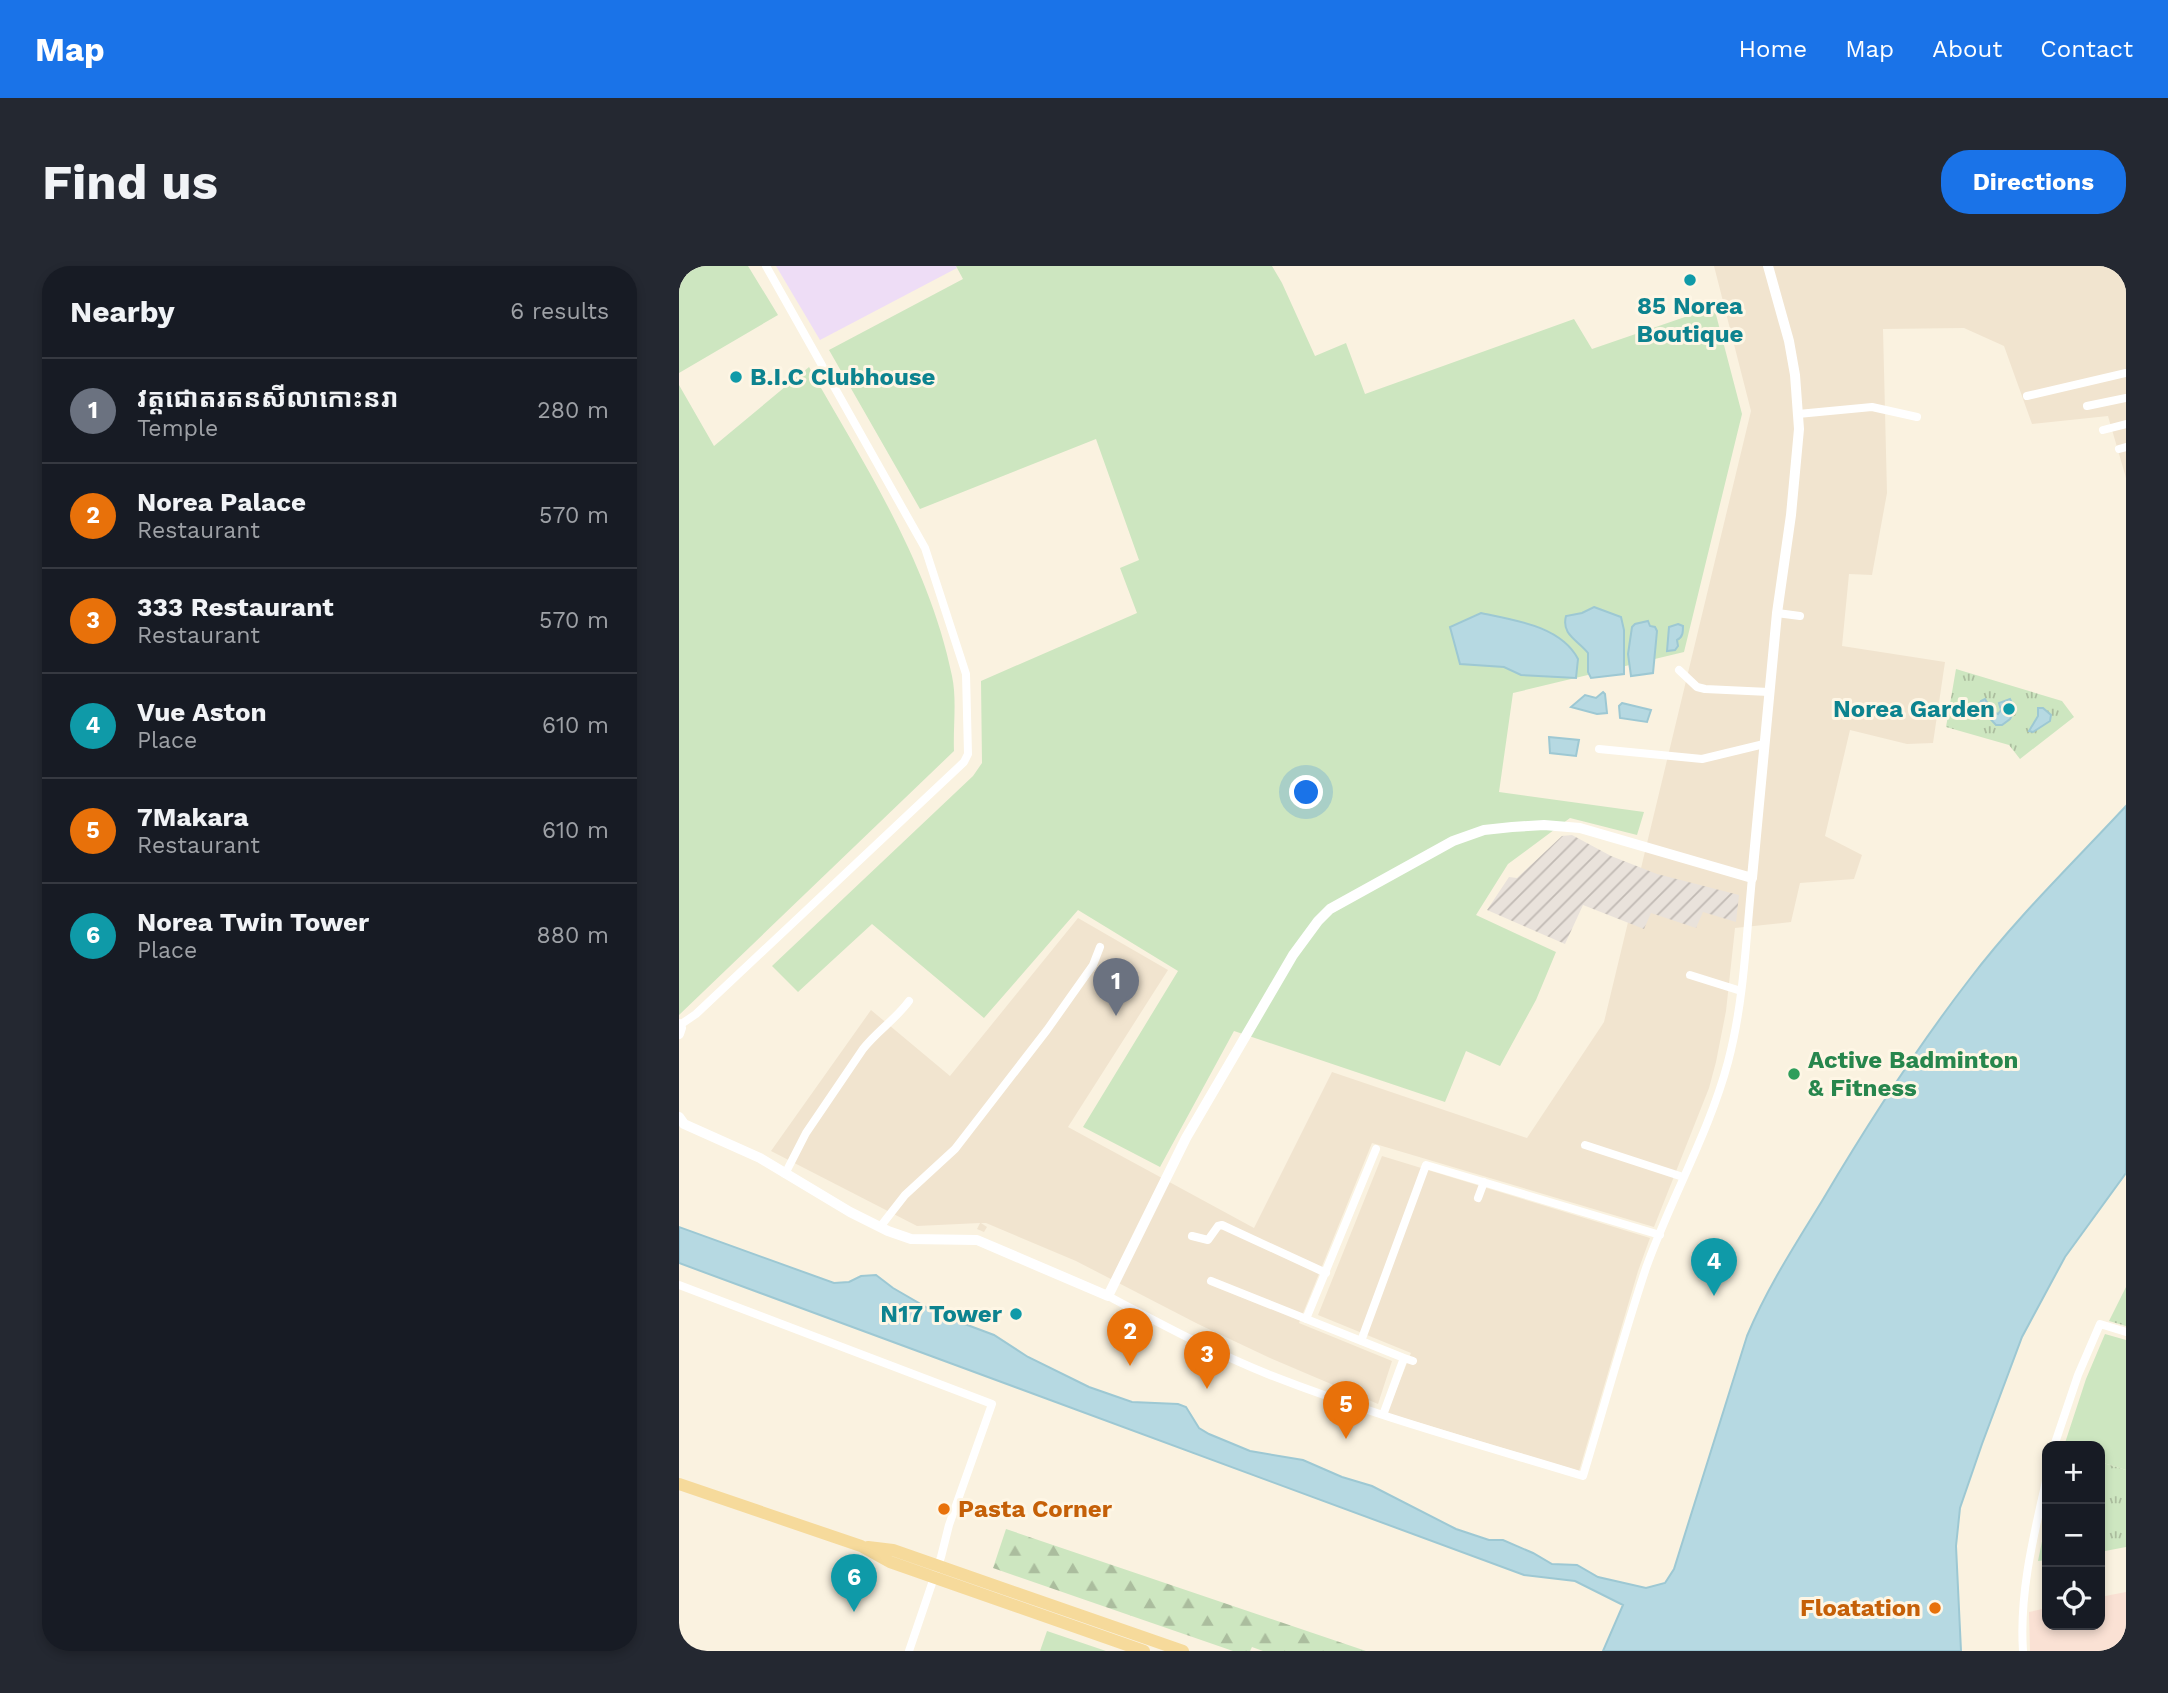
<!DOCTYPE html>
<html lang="en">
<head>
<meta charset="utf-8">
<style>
	body { margin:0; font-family:"Work Sans","Noto Sans Khmer",sans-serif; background:#242831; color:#f1f3f6 }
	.controls { position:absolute; right:21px; bottom:21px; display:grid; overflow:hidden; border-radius:14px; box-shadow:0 4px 10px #0003 }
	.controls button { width:63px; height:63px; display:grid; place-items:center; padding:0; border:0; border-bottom:2px solid #363941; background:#171b24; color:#f1f3f6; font:35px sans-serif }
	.you { position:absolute; left:628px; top:527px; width:24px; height:24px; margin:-18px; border:5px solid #fff; border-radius:50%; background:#1a73e8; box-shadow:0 0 0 10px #1a73e833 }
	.badge { display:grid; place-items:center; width:46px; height:46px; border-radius:50%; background:#1a73e8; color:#fff; font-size:23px; font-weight:700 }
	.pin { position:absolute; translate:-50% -58px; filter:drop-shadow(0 2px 4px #0008) }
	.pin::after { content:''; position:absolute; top:37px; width:24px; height:21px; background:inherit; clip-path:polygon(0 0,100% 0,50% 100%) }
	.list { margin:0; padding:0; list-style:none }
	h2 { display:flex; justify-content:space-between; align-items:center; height:91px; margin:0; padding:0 28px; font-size:30px }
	h2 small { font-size:23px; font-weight:400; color:#9ea1a6 }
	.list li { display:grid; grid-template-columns:46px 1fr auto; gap:21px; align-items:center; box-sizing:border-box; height:105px; padding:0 28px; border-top:2px solid #363941 }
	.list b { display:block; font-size:26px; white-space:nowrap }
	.list p { margin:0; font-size:23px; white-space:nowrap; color:#9ea1a6 }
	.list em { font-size:23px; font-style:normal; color:#9ea1a6 }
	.icon { flex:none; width:38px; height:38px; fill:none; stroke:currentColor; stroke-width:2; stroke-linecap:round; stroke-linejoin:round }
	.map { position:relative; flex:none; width:1447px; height:1385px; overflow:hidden; border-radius:28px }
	header { display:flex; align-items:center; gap:42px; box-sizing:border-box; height:98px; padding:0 35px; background:#1a73e8; color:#fff }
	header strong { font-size:33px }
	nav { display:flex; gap:38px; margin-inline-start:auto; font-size:24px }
	.intro { display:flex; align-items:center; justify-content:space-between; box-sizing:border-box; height:168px; padding:0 42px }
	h1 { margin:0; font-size:49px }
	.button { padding:18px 32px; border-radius:28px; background:#1a73e8; color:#fff; font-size:24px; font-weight:700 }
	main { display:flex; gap:42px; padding:0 42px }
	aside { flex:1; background:#171b24; border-radius:28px; box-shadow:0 4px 10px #0003 }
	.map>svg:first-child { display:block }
	.residential { fill:#f1e4cf }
	.commercial { fill:#fae1d4 }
	.industrial { fill:url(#industrial-furrows) }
	.education { fill:#eeddf6 }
	.green { fill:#cde6c0 }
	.forest { fill:url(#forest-firs) }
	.park { fill:url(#park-tufts) }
	.water { fill:#b6d9e2; stroke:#9dc8d3; stroke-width:2 }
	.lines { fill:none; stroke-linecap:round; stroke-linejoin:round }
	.street { stroke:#fff; stroke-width:8 }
	.secondary { stroke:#fff; stroke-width:10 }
	.primary { stroke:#f6da9b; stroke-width:12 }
	.culture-dot { fill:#0f9aa8; stroke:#fef6e5; stroke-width:2.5 }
	.leisure-dot { fill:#2e9e5b; stroke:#fef6e5; stroke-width:2.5 }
	.food-dot { fill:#e8710a; stroke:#fef6e5; stroke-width:2.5 }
	.labels { text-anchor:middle; stroke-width:6; stroke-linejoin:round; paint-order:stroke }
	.culture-label { font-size:24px; font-weight:bold; fill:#0d838f; stroke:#fef6e5; text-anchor:end }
	.leisure-label { font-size:24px; font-weight:bold; fill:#27864d; stroke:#fef6e5; text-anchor:start }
	.food-label { font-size:24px; font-weight:bold; fill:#c56008; stroke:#fef6e5; text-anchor:start }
</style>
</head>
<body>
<header>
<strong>Map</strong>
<nav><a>Home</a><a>Map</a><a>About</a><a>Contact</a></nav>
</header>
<div class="intro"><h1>Find us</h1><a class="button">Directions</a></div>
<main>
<aside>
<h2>Nearby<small>6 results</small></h2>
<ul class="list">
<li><span class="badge" style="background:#6b7280">1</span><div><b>វត្តជោតរតនសីលាកោះនរា</b><p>Temple</p></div><em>280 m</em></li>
<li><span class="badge" style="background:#e8710a">2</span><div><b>Norea Palace</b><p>Restaurant</p></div><em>570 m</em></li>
<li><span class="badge" style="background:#e8710a">3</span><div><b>333 Restaurant</b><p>Restaurant</p></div><em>570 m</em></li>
<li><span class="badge" style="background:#0f9aa8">4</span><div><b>Vue Aston</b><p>Place</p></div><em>610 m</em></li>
<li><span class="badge" style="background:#e8710a">5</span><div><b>7Makara</b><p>Restaurant</p></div><em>610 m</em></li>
<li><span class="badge" style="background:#0f9aa8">6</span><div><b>Norea Twin Tower</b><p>Place</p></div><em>880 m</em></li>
</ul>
</aside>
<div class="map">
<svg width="1447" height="1385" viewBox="0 0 1447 1385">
	<defs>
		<pattern id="industrial-furrows" width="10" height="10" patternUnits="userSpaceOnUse" patternTransform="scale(1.75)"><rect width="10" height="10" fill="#e9e2db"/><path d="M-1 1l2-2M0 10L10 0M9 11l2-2" fill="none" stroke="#c1bab4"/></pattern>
		<pattern id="forest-firs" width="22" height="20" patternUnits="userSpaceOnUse" patternTransform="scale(1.75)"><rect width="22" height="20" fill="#cde6c0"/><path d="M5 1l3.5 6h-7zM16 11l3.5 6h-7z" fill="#abbd9e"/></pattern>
		<pattern id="park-tufts" width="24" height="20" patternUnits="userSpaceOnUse" patternTransform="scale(1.75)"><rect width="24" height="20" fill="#cde6c0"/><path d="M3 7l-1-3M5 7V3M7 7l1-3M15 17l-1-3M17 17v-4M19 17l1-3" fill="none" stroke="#abbd9e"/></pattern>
	</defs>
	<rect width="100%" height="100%" fill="#faf2e0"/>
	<path class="residential" d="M1035 0H1447V212L1429 150 1353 158 1325 80 1285 62 1204 63 1208 227 1193 309 1170 308 1163 380 1266 396 1254 477 1228 478 1171 464 1146 570 1183 589 1175 613 1121 617 1112 656 1056 662 1047 745 1037 796 1030 822 975 961 693 877 620 1057 713 1095 699 1138 591 1092 519 1058 397 995 307 957H302L308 961 305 966 298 963 301 957 238 960 92 885 192 744 271 810 399 652 489 704 389 861 575 962 653 806 848 872 925 756 1072 145Z
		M703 890 971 972 959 1005 900 1205 708 1147 732 1087 639 1049Z"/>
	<path class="commercial" d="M1447 1326V1385H1351L1350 1346 1368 1342V1359H1421V1331Z"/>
	<path class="industrial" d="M893 569 932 590 978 608 1060 629 1057 656 1024 646 1017 662 972 647 965 663 904 639 886 678 808 644 830 611 838 612 883 570Z"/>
	<path class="education" d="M97 0H277L278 2 141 74Z"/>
	<path class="green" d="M12 0H69L99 49 0 107V8Z
		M277 0H593L603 17 636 90 667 77 686 128 895 53 913 83 1035 41 1063 148 1005 386 834 427 820 526 965 546 958 569 891 552 829 598 797 649 877 686 857 734 821 800 787 785 766 836 555 765 481 901 404 861 499 705 399 644 305 752 193 658 119 726 93 700 294 510 303 497 302 415 458 347 441 302 460 294 417 173 241 243 150 84 284 13Z
		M130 101C186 200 250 297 273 410 278 433 274 461 275 485L0 749V119L35 180Z
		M1426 1068 1447 1074V1204L1421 1196V1180H1385L1407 1113Z
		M368 1365 427 1385H361Z"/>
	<path class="forest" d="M327 1263 687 1385H584L573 1381 571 1385H554L314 1302Z"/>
	<path class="park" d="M1277 403 1383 435 1395 451 1341 493 1330 479 1267 461Z
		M1447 1021V1060L1430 1055Z
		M1421 1196 1447 1204V1281L1421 1286Z
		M1368 1251V1294L1359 1295Z"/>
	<path class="water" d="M915 341 942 351 945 364V408L912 412 909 406V387C899 374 882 369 887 350L903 347Z
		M802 347C835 354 882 360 899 393L897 412 842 409 825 401 781 398 771 361Z
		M969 355 971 360 976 361 978 365 974 407 952 410 949 388 953 361 956 358Z
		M999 358 1004 360C1004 366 1004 371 998 374L999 380 996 384 988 385 990 361Z
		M924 426 926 428 928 447 918 448 892 441 906 429 917 432Z
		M1306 433 1314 446 1319 448 1322 444 1320 437 1331 433 1336 443 1331 453 1323 459H1317L1304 445 1292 448 1291 443 1299 441 1302 435Z
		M943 437 972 444 968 456 941 452 940 440Z
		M1359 442H1364L1372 449 1371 455 1354 466 1350 465 1359 450Z
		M870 471 900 474 897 490 871 487Z
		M1447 540V907L1386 991 1343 1071 1303 1178 1281 1242 1277 1280 1282 1385H924L944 1339 896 1315 845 1309 0 997V961L155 1017 170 1016 182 1010 197 1009 214 1022 259 1048 315 1069 349 1091 410 1121 453 1136 499 1138 507 1141 520 1162 530 1168 571 1185 624 1194 663 1211 693 1220 777 1263 810 1274H824L854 1287 873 1298 898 1299 919 1311 967 1322 986 1317 995 1303 1068 1070C1088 1022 1116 979 1143 935 1188 859 1236 784 1290 714 1337 652 1394 597 1447 540Z"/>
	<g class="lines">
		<path class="street" d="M1348 130 1447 107
			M1408 140 1447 132
			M1119 148 1193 141 1238 151
			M1424 164 1447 158
			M1440 183 1447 181
			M1098 347 1121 350
			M1000 404 1018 421 1026 423 1090 426
			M920 483 1023 493 1085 478
			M1011 709 1062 725
			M1 759 17 748 285 496 289 488 287 408 246 282 87 0
			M906 879 1004 911
			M106 908 127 867 184 783C198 765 217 753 230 735
			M799 932 805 916
			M201 961 226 929 276 883 368 764 414 699 421 681
			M513 970 529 974 539 960 543 959 647 1007
			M532 1015 725 1092
			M0 1019 313 1138 270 1259 262 1291 230 1385
			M429 1030C482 1058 536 1087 591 1109 693 1149 799 1178 904 1210 925 1141 944 1071 967 1002 992 932 1030 867 1049 796 1065 736 1067 673 1073 612
			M627 1053 697 883
			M682 1075 747 899 981 969
			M704 1149 725 1092 734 1095
			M1375 1180 1399 1109 1421 1058 1447 1066
			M1344 1385C1340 1327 1355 1268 1368 1211"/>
		<path class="secondary" d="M0 758 2 762 0 768
			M0 851 5 858 81 892 171 946 209 965 232 973 298 974 429 1030 507 872 614 689 639 655 651 643 774 575 805 564 833 561 865 559 901 562 1073 612 1098 347 1112 249 1120 163 1116 109 1110 75 1089 0"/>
		<path class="primary" d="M0 1218 182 1280 211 1296 465 1385
			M189 1281 214 1284 504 1385"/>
	</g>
	<g class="culture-dot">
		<circle cx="1011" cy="14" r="7"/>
		<circle cx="57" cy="111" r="7"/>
		<circle cx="1330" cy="443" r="7"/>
		<circle cx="337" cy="1048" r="7"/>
	</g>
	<circle class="leisure-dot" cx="1115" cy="808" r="7"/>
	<g class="food-dot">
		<circle cx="265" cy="1243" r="7"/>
		<circle cx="1256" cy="1342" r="7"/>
	</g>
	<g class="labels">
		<g class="culture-label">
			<text x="1011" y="48" text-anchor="middle">85 Norea<tspan x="1011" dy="28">Boutique</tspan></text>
			<text x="71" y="119" text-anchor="start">B.I.C Clubhouse</text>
			<text x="1316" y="451">Norea Garden</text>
			<text x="323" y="1056">N17 Tower</text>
		</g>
		<g class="leisure-label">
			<text x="1129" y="802">Active Badminton<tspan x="1129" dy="28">&amp; Fitness</tspan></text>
		</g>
		<g class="food-label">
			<text x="279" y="1251">Pasta Corner</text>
			<text x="1242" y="1350" text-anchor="end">Floatation</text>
		</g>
	</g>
</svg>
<div class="controls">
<button>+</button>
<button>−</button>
<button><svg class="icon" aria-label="locate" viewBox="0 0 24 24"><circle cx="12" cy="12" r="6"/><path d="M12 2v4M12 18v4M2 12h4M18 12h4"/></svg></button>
</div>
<div class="you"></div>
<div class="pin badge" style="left:437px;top:750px;background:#6b7280">1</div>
<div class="pin badge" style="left:451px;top:1100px;background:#e8710a">2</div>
<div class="pin badge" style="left:528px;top:1123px;background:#e8710a">3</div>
<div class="pin badge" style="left:1035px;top:1030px;background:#0f9aa8">4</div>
<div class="pin badge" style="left:667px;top:1173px;background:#e8710a">5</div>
<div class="pin badge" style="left:175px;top:1346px;background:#0f9aa8">6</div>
</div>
</main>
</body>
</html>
